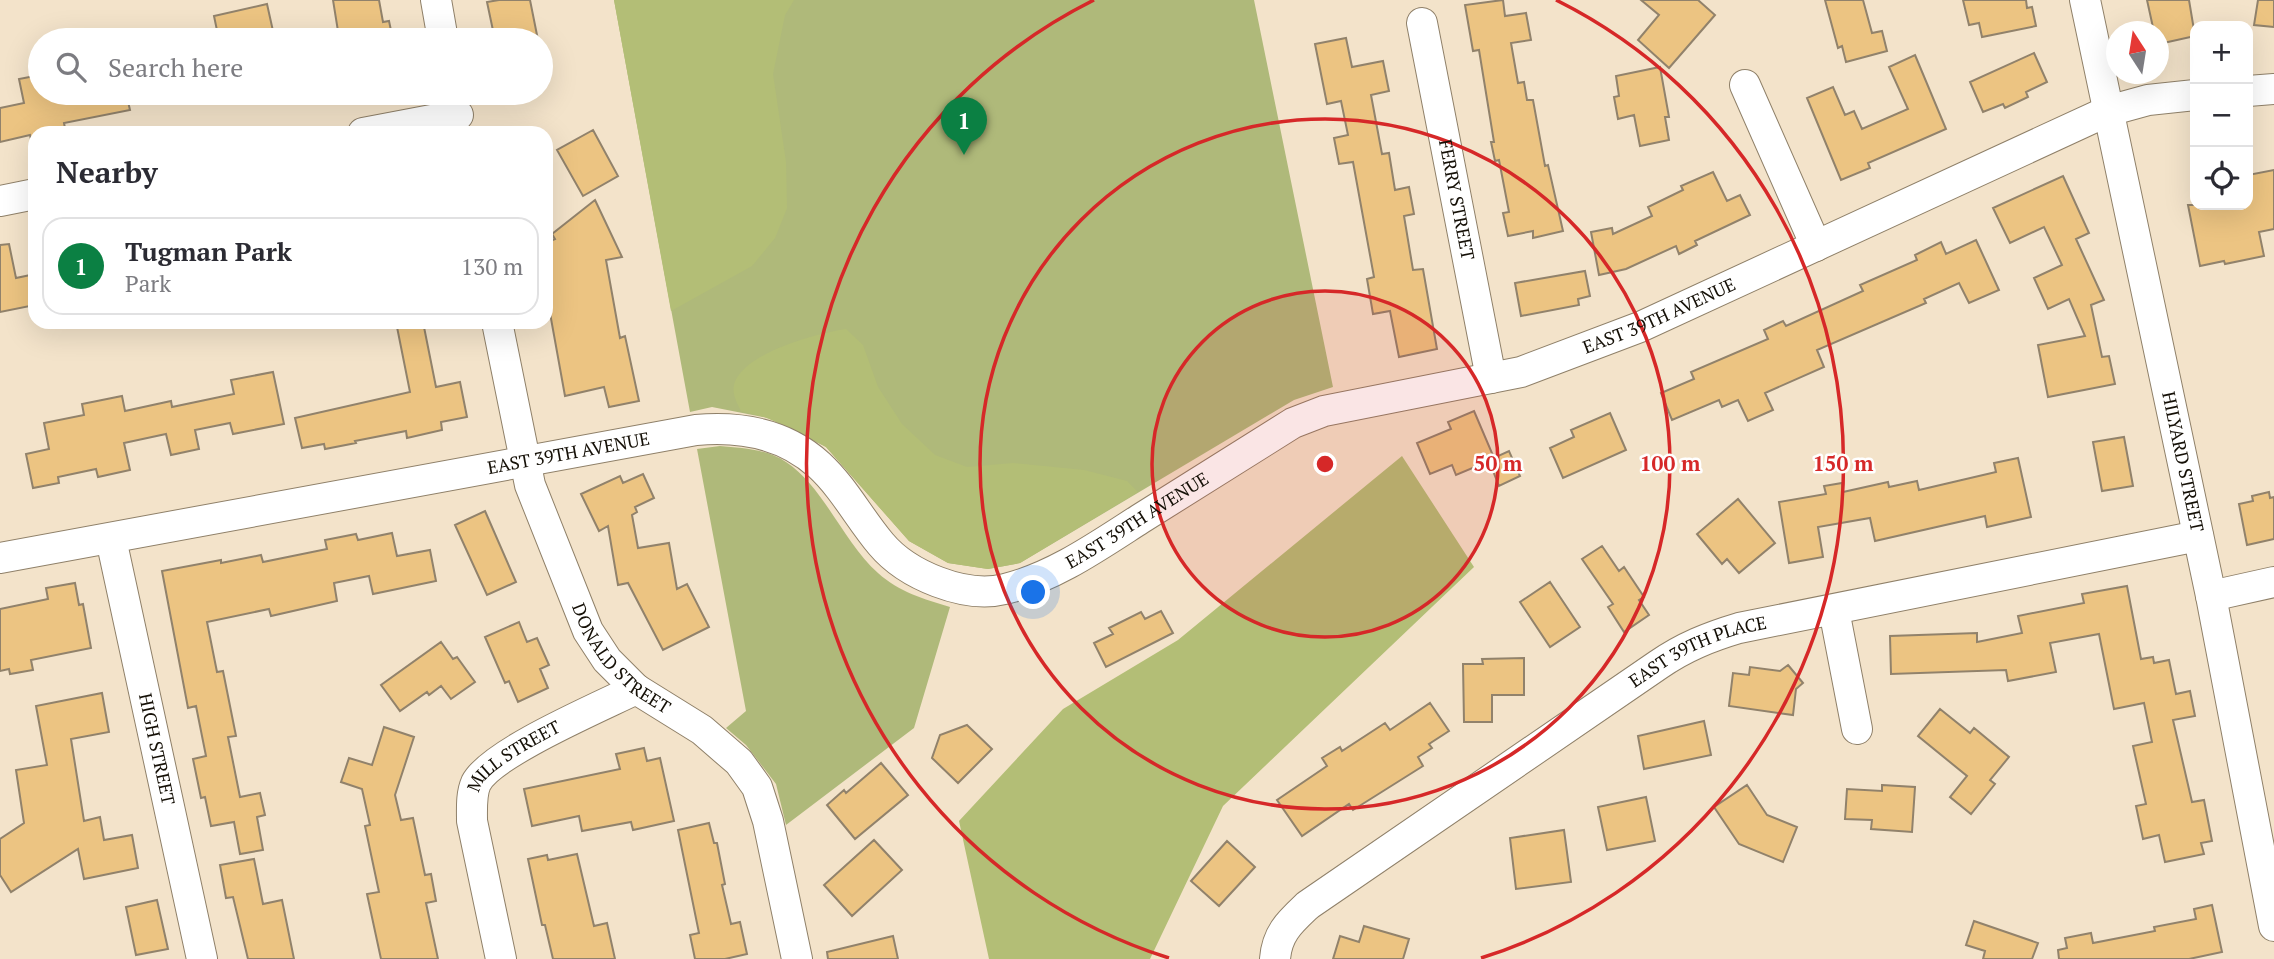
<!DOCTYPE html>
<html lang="en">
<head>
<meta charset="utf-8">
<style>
	body { margin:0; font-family:"PT Serif",serif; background:#f2f2f3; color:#2b2b33 }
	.controls { position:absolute; right:21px; top:21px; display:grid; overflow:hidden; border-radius:14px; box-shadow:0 7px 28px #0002 }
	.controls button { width:63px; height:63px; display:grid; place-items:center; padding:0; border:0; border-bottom:2px solid #e1e1e2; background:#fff; color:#2b2b33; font:35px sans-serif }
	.compass { position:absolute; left:2106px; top:21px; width:63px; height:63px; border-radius:50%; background:#fff; box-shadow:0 7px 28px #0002; rotate:348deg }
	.you { position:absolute; left:1034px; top:593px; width:24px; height:24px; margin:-18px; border:5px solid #fff; border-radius:50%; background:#1a73e8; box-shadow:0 0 0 10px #1a73e833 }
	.badge { display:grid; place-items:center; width:46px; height:46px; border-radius:50%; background:#0b8043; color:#fff; font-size:23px; font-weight:700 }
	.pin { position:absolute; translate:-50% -58px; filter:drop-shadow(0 2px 4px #0008) }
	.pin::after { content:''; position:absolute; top:37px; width:24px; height:21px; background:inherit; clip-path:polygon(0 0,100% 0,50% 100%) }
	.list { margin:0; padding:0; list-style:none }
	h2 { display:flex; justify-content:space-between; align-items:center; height:91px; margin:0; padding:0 28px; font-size:30px }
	h2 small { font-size:23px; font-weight:400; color:#7c7c81 }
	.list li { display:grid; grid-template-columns:46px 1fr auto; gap:21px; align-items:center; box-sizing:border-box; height:98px; margin:0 14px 14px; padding:0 14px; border:2px solid #e1e1e2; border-radius:21px }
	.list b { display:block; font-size:26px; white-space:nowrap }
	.list p { margin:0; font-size:23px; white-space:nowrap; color:#7c7c81 }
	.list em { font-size:23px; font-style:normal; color:#7c7c81 }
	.icon { flex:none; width:38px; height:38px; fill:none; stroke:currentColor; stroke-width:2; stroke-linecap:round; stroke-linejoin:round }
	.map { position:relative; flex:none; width:2274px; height:959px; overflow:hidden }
	.search { position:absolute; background:#fff; box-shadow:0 7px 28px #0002; left:28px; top:28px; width:525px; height:77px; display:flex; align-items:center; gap:18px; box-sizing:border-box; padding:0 24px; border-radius:38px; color:#7c7c81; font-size:26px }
	.panel { position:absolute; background:#fff; box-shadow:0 7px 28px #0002; left:28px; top:126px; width:525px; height:203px; border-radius:21px }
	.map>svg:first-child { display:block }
	.green { fill:#afb97a }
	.forest { fill:#b3be76 }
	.building { fill:#ecc482; stroke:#91826b; stroke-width:2 }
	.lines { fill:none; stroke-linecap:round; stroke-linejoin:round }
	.minor-casing { stroke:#8f8069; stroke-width:32 }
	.minor { stroke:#fff; stroke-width:30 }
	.ring { fill:none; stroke:#d62828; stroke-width:3.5 }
	.labels { text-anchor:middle; stroke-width:5; stroke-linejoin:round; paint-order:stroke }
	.street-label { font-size:18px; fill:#151007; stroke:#fff }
	.centre { fill:#d62828; stroke:#fff; stroke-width:3.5 }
	.ring-label { font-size:21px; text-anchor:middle; font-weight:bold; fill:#d62828; stroke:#fff; stroke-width:5; stroke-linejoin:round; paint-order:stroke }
</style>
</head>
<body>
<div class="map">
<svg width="2274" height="959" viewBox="0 0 2274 959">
	<rect width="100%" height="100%" fill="#f3e3ca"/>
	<path class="green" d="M614 0H1254L1333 387 1294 400 1020 563 988 569 948 563 909 541 826 447 768 418 712 407 690 412Z
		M720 446C742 448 767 449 786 462 824 487 843 542 878 573 899 592 924 599 950 607L914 728 786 825 776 784 746 745 726 728 746 711 697 449Z"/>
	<path class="forest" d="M614 0H794L785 15 773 74 786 162 787 208 775 238 752 266 671 311Z
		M846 329 863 345 878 387 902 424 935 455 967 467 1013 463 1084 470 1127 481 1138 492 1020 563 988 569 948 563 909 541 826 447 792 428 764 417 741 411C737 403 732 394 734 385 742 353 818 333 846 329Z
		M1402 456 1474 567 1223 806 1150 959H989L959 821 1063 709 1178 640Z"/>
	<path class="building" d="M333 0H379L383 22 389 21 393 40H338V31Z
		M499 0H530L538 40H495L487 2Z
		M1503 0 1505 16 1526 13 1531 40 1511 43 1518 83 1524 82 1527 100H1533L1545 166 1548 165 1563 231 1533 238V231L1508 236 1503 213 1509 212 1499 160 1495 161 1491 142H1494L1479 50 1473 51 1465 5Z
		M1641 0H1698L1715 15 1669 68 1638 40 1659 15Z
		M1825 0H1863L1872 33 1882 31 1887 51 1846 62 1842 46 1838 48Z
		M1963 0H2026L2027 8 2032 7 2036 26 1982 37 1979 23 1969 25Z
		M2147 0H2189L2195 36 2159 44V32H2154Z
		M2258 0H2274V27L2254 25Z
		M267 4 275 40H219L214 16Z
		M1346 38 1352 67 1383 61 1389 91 1371 95 1382 154 1389 153 1395 190 1409 187 1414 214 1404 216 1413 270 1423 269 1437 349 1399 357 1390 311 1373 314 1367 279 1374 277 1353 162 1339 164 1334 138 1348 135 1341 101 1327 104 1315 44Z
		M2034 53 2047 82 2026 92 2028 97 2005 108 2003 104 1983 112 1970 82Z
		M1915 55 1946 129 1868 163 1870 168 1841 180 1807 98 1833 87 1845 115 1854 111 1862 129 1908 109 1889 67Z
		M1660 67 1669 117H1665L1669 140 1640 146 1634 115 1618 119 1614 97 1619 96 1616 76Z
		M40 75V93H126L130 110 64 123 66 133H35V140H31L30 135 0 142V108L24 103 19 79Z
		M593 130 618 176 583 196 557 150Z
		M2274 170V229L2259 232 2264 256 2225 264 2224 261 2200 266 2188 205H2248V175Z
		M1713 172 1727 201 1740 195 1750 215 1695 241 1697 245 1679 254 1676 246 1626 269 1599 275 1591 232 1612 228 1613 234 1652 216 1648 207 1683 190 1681 186Z
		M2063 176 2089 233 2076 239 2104 300 2091 305 2102 357 2109 356 2115 384 2048 397 2038 345 2085 336 2069 299 2048 309 2034 278 2062 265 2044 227 2010 243 1993 208Z
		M595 200 622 257 606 260 620 338 625 336 639 401 609 407 604 387 565 396 546 291V243L555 239 552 234Z
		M1976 240 1999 290 1969 303 1959 283 1924 299 1926 303 1817 350 1824 367 1765 393 1773 410 1748 421 1738 400 1722 407 1719 400 1672 420 1661 393 1694 379 1691 372 1768 339 1764 330 1783 321 1786 326 1863 291 1860 285 1917 260 1915 255 1941 242 1946 254Z
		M9 244 16 278 35 274V305L0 312V245Z
		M1585 271 1590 296 1578 299 1579 305 1521 316 1515 283Z
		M396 322H423L436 387 460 382 467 417 441 422 442 430 407 438 406 431 355 441 356 443 325 449 324 444 302 448 295 418 410 392Z
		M273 372 284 424 233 434 230 423 195 430 199 449 171 455 166 434 124 443 130 470 98 477 96 469 58 477 59 483 33 488 26 454 49 449 44 423 84 415 82 404 122 396 125 411 171 401 172 407 234 394 231 380Z
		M1474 411 1494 458 1509 451 1520 476 1499 486 1489 461 1456 475 1452 465 1430 474 1417 443 1451 429 1448 422Z
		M1610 413 1626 450 1563 478 1550 448 1574 437 1571 430Z
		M2124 437 2133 486 2102 491 2093 442Z
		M2018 458 2031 517 1987 527 1985 516 1875 541 1870 518 1818 527 1823 557 1789 563 1779 502 1826 494 1824 486 1842 483 1843 492 1888 482 1889 487 1917 481 1919 490 1996 472 1994 463Z
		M643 474 654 498 635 507 637 512 632 515 638 548 669 543 677 589 687 584 709 627 663 650 628 583 618 585 608 526 599 531 581 494 620 476 623 483Z
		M2269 492 2270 498 2274 497V539L2247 545 2239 504 2253 501 2252 496Z
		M1738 499 1775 543 1739 573 1727 559 1722 564 1697 534Z
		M485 511 516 582 487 595 455 525Z
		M392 533 397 556 430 550 436 581 373 594 369 576 334 583 337 601 271 616 269 609 207 622 217 672 223 671 236 736 228 737 240 797 260 793 265 815 257 817 263 850 240 854 234 822 211 826 205 797 201 798 193 759 206 756 196 706 188 708 162 571 221 560V563L261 555 263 562 327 549 325 540 356 534 358 540Z
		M1602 546 1619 571 1624 567 1644 597 1639 600 1649 615 1624 632 1608 607 1613 604 1582 559Z
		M1550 582 1580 627 1550 647 1520 602Z
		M75 583 79 605 83 604 91 648 31 660 33 670 10 674 9 669 0 671V609L48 599 46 588Z
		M2127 586 2141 659 2153 657 2154 663 2169 660 2176 694 2190 691 2195 716 2173 720 2192 802 2204 800 2212 841 2201 843 2204 854 2165 862 2159 835 2143 839 2136 806 2146 804 2133 746 2152 742 2144 703 2114 709 2099 634 2050 643 2056 672 2008 681 2006 670 1891 674 1890 636 1977 633V642L2022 633 2018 616 2084 603 2082 594Z
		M1161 611 1173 633 1106 667 1094 643 1113 634 1109 628 1141 612 1145 619Z
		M519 622 527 642 537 638 549 665 540 669 548 688 518 702 509 681 505 683 485 637Z
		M441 642 453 659 457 657 475 682 451 699 441 686 429 695 427 692 400 711 381 685Z
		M1524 658V695H1492V722H1464L1463 664H1483L1482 659Z
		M1788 665 1803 683 1796 689 1793 715 1729 706 1733 673 1749 675 1750 667 1780 671Z
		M102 693 109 732 71 739 84 821 100 817 104 840 132 835 138 868 84 879 78 849 11 892 0 875V839L24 823 16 770 47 765 36 706Z
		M1430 703 1449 731 1429 744 1432 748 1418 757 1423 766 1353 810 1349 804 1302 836 1277 800 1327 766 1322 758 1340 747 1342 751 1385 723 1390 730Z
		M1940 709 1970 733 1974 728 2009 757 1990 780 1995 784 1971 814 1950 797 1967 776 1918 736Z
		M1704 721 1711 755 1644 769 1638 736Z
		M967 725 992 749 958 783 932 758 940 735Z
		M384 727 414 737 395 795 401 820 413 818 425 875 431 874 436 901 426 903 438 959H381L367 894 379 892 365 826 370 825 362 789 341 782 349 758 372 765Z
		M644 748 647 761 660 758 674 821 633 830 631 822 582 831 579 816 532 826 524 789 620 769 616 754Z
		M881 763 908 795 855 839 827 805 844 790 846 793Z
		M1747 785 1767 815 1797 827 1783 862 1739 844 1714 807Z
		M1882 785 1915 787 1912 832 1871 829 1872 820 1845 819 1847 789 1882 791Z
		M1646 797 1655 841 1607 850 1598 807Z
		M709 823 714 843H717L725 884 722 885 731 924 740 922 747 954 725 959H695L690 935 699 933 678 830Z
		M1564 830 1571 882 1516 889 1510 838Z
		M874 840 902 870 852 916 824 885Z
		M1227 841 1255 867 1219 906 1191 881Z
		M577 854 594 926 607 923 615 959H553L545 925H542L528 859 547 855 548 860Z
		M254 859 263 904 282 900 294 959H248L233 897 226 898 220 865Z
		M157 900 168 949 136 955 126 907Z
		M2212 905 2222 952 2189 959H2059L2058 950 2067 948 2065 938 2091 933 2093 943 2155 931 2154 927 2196 919 2194 909Z
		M1974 921 2038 943 2032 959H1983L1985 951 1966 945Z
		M1364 926 1409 939 1403 959H1333L1340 936 1359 942Z
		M893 936 898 959H828L827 952Z"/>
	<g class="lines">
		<g class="minor-casing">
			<g id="minor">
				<path d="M436 0 443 40"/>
				<path id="s1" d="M2085 0 2211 596 2274 926"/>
				<path id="s2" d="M1422 23 1491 378"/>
				<path d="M1745 85 1816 246"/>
				<path d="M2248 91 2274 89"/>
				<path d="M363 133 458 115"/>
				<path d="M0 201 35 194"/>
				<path id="s3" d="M497 322 530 485 588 631 607 660 636 689 702 730 739 762 757 787 768 821 797 959"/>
				<path id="s4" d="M111 539 202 959"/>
				<path id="s5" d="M0 558 696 430C740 426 785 434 819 465 844 488 859 518 881 544 907 575 965 599 1005 589 1054 577 1098 546 1140 519 1191 487 1242 455 1293 423L1324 411 1521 372 1640 327 2108 111 2148 100 2195 95"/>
				<path d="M2211 596 2274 582"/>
				<path d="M1834 610 1857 729"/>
				<path id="s6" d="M501 959 472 821C472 809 471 794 476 783 491 753 602 706 636 689"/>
				<path id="s7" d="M1275 959C1277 933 1290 922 1308 905L1658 665C1684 647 1709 637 1739 628L2198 536"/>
			</g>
		</g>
		<use href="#minor" class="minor"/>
	</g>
	<circle cx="1325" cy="464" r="173" fill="#d62828" fill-opacity=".12"/>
	<g class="ring">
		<circle cx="1325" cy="464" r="173"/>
		<circle cx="1325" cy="464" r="345"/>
		<path d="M1169 958A518 518 0 0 1 1094 0M1556 0A518 518 0 0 1 1481 958"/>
	</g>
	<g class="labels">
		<g class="street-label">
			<text dy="6" stroke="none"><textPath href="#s2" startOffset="180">FERRY STREET</textPath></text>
			<text dy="6" stroke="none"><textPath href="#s5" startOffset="1794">EAST 39TH AVENUE</textPath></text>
			<text dy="6" stroke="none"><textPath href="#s5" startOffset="578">EAST 39TH AVENUE</textPath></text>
			<text dy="6" stroke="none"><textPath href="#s1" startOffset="472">HILYARD STREET</textPath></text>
			<text dy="6" stroke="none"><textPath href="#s5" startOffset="1227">EAST 39TH AVENUE</textPath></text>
			<text dy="6" stroke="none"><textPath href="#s3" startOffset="366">DONALD STREET</textPath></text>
			<text dy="6" stroke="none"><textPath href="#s7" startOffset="532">EAST 39TH PLACE</textPath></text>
			<text dy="6" stroke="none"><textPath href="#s4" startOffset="215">HIGH STREET</textPath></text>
			<text dy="6" stroke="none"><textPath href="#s6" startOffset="226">MILL STREET</textPath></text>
		</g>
	</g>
	<circle cx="1325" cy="464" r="10" class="centre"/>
	<g class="ring-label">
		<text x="1498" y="471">50 m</text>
		<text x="1670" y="471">100 m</text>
		<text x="1843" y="471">150 m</text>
	</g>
</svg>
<div class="controls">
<button>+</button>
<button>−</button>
<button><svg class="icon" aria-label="locate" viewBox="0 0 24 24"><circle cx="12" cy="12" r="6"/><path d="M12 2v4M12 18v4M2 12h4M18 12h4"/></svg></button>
</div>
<svg class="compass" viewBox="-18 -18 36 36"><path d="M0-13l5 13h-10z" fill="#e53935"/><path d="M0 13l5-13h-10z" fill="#7c7c81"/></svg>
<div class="you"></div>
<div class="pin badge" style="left:964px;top:155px">1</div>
<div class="search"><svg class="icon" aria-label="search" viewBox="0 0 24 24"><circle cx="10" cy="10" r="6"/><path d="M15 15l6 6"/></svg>Search here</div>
<section class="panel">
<h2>Nearby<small></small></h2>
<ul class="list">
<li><span class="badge">1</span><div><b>Tugman Park</b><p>Park</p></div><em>130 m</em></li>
</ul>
</section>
</div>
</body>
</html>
